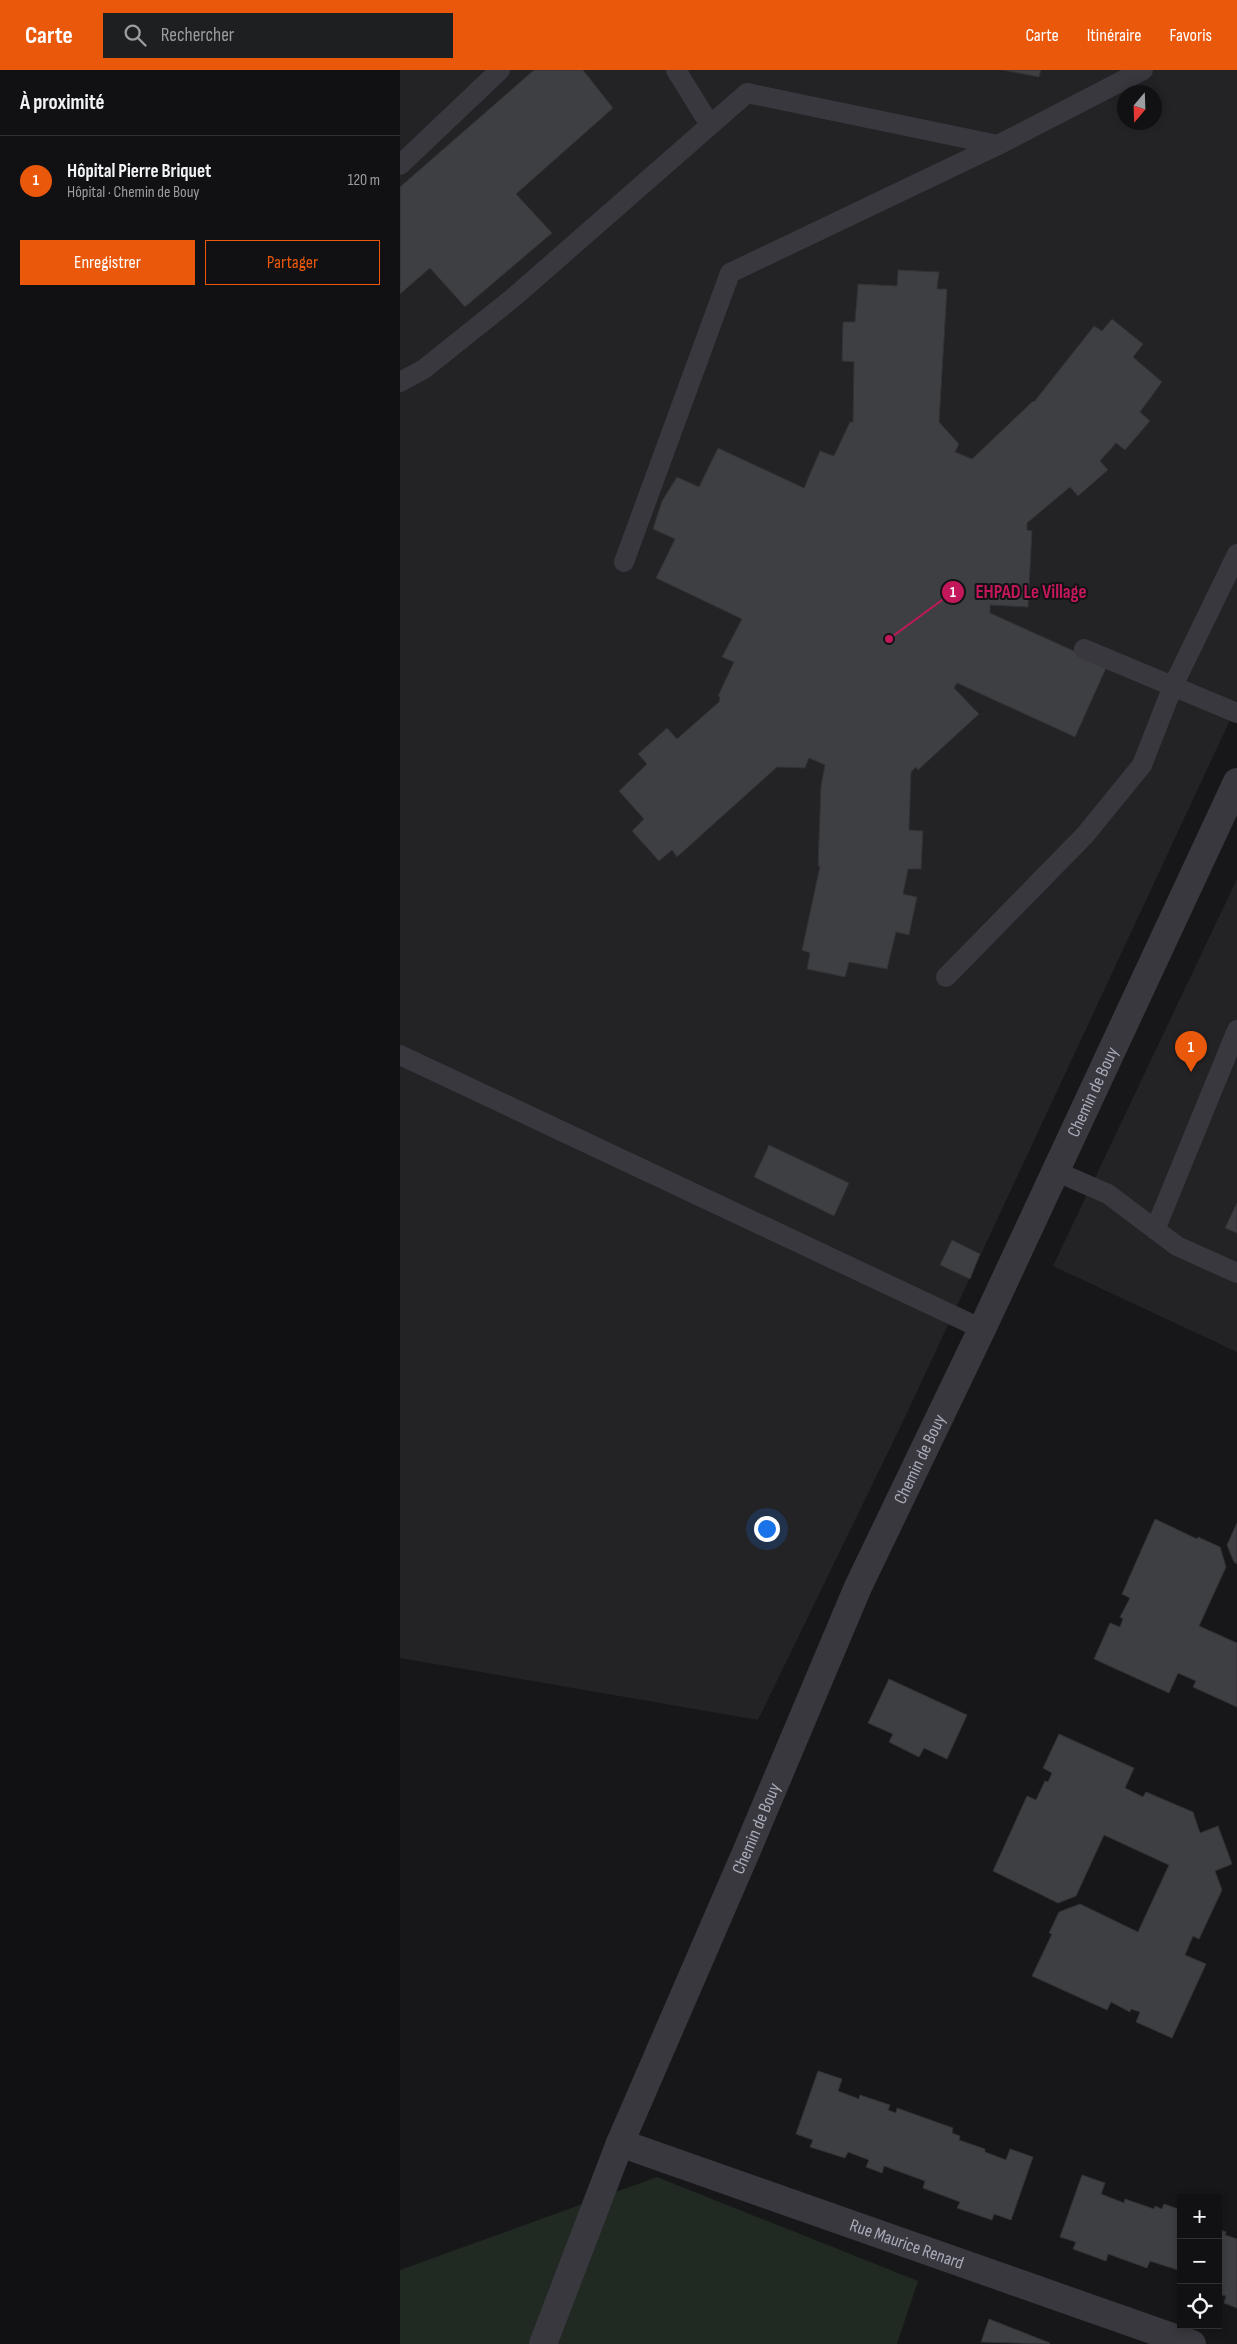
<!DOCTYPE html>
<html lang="fr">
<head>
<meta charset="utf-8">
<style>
	body { margin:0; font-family:"Sofia Sans Condensed",sans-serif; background:#1e1f21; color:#f1f3f6 }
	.controls { position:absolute; right:15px; bottom:15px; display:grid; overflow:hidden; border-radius:0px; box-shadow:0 2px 8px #0003 }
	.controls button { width:45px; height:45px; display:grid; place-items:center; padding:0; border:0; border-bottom:1px solid #303133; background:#111113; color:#f1f3f6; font:25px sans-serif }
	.compass { position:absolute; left:717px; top:15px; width:45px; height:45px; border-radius:50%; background:#111113; box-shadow:0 2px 8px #0003; rotate:199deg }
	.you { position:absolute; left:366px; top:1458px; width:18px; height:18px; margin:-12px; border:4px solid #fff; border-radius:50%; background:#1a73e8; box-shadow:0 0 0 8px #1a73e833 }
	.badge { display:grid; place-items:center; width:32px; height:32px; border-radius:50%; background:#ea580c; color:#fff; font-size:16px; font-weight:700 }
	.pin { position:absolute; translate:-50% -41px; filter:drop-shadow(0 1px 2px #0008) }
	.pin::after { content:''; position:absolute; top:26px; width:18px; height:15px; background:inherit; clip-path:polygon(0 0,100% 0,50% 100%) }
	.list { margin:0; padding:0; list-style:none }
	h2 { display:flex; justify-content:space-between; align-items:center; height:65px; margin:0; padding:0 20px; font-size:21px }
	h2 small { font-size:16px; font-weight:400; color:#9c9da0 }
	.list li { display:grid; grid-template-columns:32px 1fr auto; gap:15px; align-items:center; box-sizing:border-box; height:90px; padding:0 20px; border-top:1px solid #303133 }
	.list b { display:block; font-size:19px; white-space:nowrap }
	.list p { margin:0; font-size:16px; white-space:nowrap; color:#9c9da0 }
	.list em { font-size:16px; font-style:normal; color:#9c9da0 }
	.actions { display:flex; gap:10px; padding:15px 20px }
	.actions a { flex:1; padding:11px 0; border:1px solid #ea580c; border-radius:0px; text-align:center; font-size:18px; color:#ea580c }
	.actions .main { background:#ea580c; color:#fff }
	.icon { flex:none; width:28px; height:28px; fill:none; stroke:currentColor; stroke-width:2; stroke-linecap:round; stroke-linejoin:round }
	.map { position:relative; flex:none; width:837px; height:2274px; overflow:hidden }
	header { display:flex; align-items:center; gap:30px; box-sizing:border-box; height:70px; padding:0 25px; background:#ea580c; color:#fff }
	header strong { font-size:24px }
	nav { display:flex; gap:28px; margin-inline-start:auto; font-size:18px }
	.search { width:350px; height:45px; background:#1e1f21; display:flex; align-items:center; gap:12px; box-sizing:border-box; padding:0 18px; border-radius:0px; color:#9c9da0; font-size:19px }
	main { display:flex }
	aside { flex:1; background:#111113 }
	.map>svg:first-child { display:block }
	.built { fill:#232326; fill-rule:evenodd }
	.green { fill:#212923 }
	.building { fill:#3e3f43; stroke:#323135 }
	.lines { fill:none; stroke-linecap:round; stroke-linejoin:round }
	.lane { stroke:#38383e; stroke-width:20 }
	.street { stroke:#38383e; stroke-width:28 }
	.labels { text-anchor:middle; stroke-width:4; stroke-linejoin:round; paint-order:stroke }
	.street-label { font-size:18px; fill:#a9abb9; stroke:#121214 }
	.leader { fill:none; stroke:#c2185b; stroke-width:2 }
	.callout-dot { fill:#c2185b; stroke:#121214; stroke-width:2 }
	.mark-label { font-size:15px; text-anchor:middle; font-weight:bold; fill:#fff }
	.callout-label { font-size:19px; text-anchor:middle; font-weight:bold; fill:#c2185b; stroke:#121214; stroke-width:4; stroke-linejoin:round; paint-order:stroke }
</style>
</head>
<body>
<header>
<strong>Carte</strong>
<div class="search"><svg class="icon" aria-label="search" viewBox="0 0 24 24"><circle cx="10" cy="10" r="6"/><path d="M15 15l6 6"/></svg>Rechercher</div>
<nav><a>Carte</a><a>Itinéraire</a><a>Favoris</a></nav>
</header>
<main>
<aside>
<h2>À proximité<small></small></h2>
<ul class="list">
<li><span class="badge">1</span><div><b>Hôpital Pierre Briquet</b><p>Hôpital · Chemin de Bouy</p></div><em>120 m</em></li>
</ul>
<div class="actions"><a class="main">Enregistrer</a><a>Partager</a></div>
</aside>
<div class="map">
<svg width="837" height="2274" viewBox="0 0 837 2274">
	<rect width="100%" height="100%" fill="#171719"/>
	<path class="built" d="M0 0H837V635L507 1343 358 1650 0 1588ZM724 22H754V52H724Z
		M837 809V1282L653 1196Z"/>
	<path class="green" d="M257 2107 518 2211 497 2274H0V2200Z"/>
	<path class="building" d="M134 0H183L213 38 116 124 152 163 65 237 30 198 0 224V117Z
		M603 0H641L639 7Z
		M498 200 539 202 537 219H547L539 352 559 374 555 382 572 389 633 331 634 332 694 256 702 261 712 249 743 274 733 287 762 312 740 342 750 351 725 380 716 373 700 391 708 400 678 426 670 417 627 453V460L632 461 628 537 590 535V543L707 596 675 667 557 613 554 618 579 644 518 700 516 697 511 702 509 760 523 761 521 799H508L503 824 517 827 509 865 496 862 487 899 449 892 445 907 407 899 410 883 402 880 420 796H418L421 716 425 695 409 688 405 698 377 697 277 787 272 780 259 791 232 761 244 749 219 721 247 694 238 684 267 658 277 669 319 632 320 627 318 626 334 592 322 587 342 549 256 508 275 469 253 459 262 431 277 407 299 417 318 378 404 418 420 381 434 386 450 352H453L454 292 442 291 443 252H455L458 214 497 216Z
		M369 1075 449 1113 434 1146 354 1107Z
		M837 1133V1163L825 1158Z
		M552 1170 580 1184 570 1209 540 1195Z
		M755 1449 797 1469 798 1467 820 1477 826 1497 799 1556 837 1573V1637L793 1617 796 1611 778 1603 769 1623 694 1589 710 1553 720 1557 723 1549 720 1547 730 1528 722 1524Z
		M837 1453V1494L834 1492 827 1475Z
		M489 1609 567 1645 547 1689 524 1678 519 1687 489 1672 493 1664 468 1653Z
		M659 1664 734 1698 725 1718 743 1727 746 1722 793 1742 800 1763 818 1756 832 1794 815 1801 822 1820 799 1869 793 1866 785 1885 806 1894 772 1968 736 1952 740 1942 731 1939 730 1942 711 1932 707 1940 632 1906 652 1864 649 1863 659 1842 680 1834 738 1862 769 1795 704 1765 676 1826 658 1833 593 1801 627 1726 636 1730 645 1711 648 1712 652 1703 643 1698Z
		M418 2001 442 2009 438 2021 459 2029 460 2025 490 2035 488 2040 496 2043 497 2038 553 2058 552 2063 560 2066 559 2070 585 2079V2082L606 2090 610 2079 633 2087 611 2150 594 2144 592 2150 557 2138 560 2132 523 2118 525 2111 484 2096 482 2103 466 2097 469 2090 448 2082 445 2088 410 2077 413 2070 396 2064Z
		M682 2105 705 2113 701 2124 724 2133 725 2129 754 2139 755 2136 762 2139 764 2134 781 2140V2201L750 2191 747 2198 708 2184 706 2191 673 2179 676 2172 660 2167Z
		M818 2159 826 2162 825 2165 837 2169V2238L824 2233 826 2226 818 2224Z
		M589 2249 650 2273 649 2274 581 2272Z"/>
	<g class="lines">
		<path class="lane" d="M276 0 310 55
			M0 95 100 0
			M0 312 24 299 114 227 347 23 598 75
			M224 492 330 203 598 75 743 0
			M684 579 837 643
			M546 907 685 765 742 695 773 616 837 484
			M0 985 582 1259
			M655 1101 708 1124 777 1176 837 1203
			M755 1160 837 960"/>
		<g class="street">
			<path id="s1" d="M220 2073 792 2274"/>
			<path id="s2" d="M143 2274 220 2073 347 1780 458 1517 582 1259 837 712"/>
		</g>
	</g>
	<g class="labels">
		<g class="street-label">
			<text dy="6" stroke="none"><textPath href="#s2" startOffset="1368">Chemin de Bouy</textPath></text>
			<text dy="6" stroke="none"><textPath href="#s2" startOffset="962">Chemin de Bouy</textPath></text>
			<text dy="6" stroke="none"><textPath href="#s2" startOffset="558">Chemin de Bouy</textPath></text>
			<text dy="6" stroke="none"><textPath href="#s1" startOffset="304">Rue Maurice Renard</textPath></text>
		</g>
	</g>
	<path class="leader" d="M489 569L553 522"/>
	<g class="callout-dot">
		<circle cx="489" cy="569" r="5"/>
		<circle cx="553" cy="522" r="12"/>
	</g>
	<g class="mark-label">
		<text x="553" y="527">1</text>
	</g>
	<g class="callout-label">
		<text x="631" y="528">EHPAD Le Village</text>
	</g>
</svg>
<div class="controls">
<button>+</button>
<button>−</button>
<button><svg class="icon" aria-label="locate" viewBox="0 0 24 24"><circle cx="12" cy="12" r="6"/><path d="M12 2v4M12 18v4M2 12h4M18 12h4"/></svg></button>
</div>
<svg class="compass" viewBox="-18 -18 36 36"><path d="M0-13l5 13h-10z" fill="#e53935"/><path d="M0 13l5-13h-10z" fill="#9c9da0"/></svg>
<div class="you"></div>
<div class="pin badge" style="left:791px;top:1002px">1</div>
</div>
</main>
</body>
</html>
